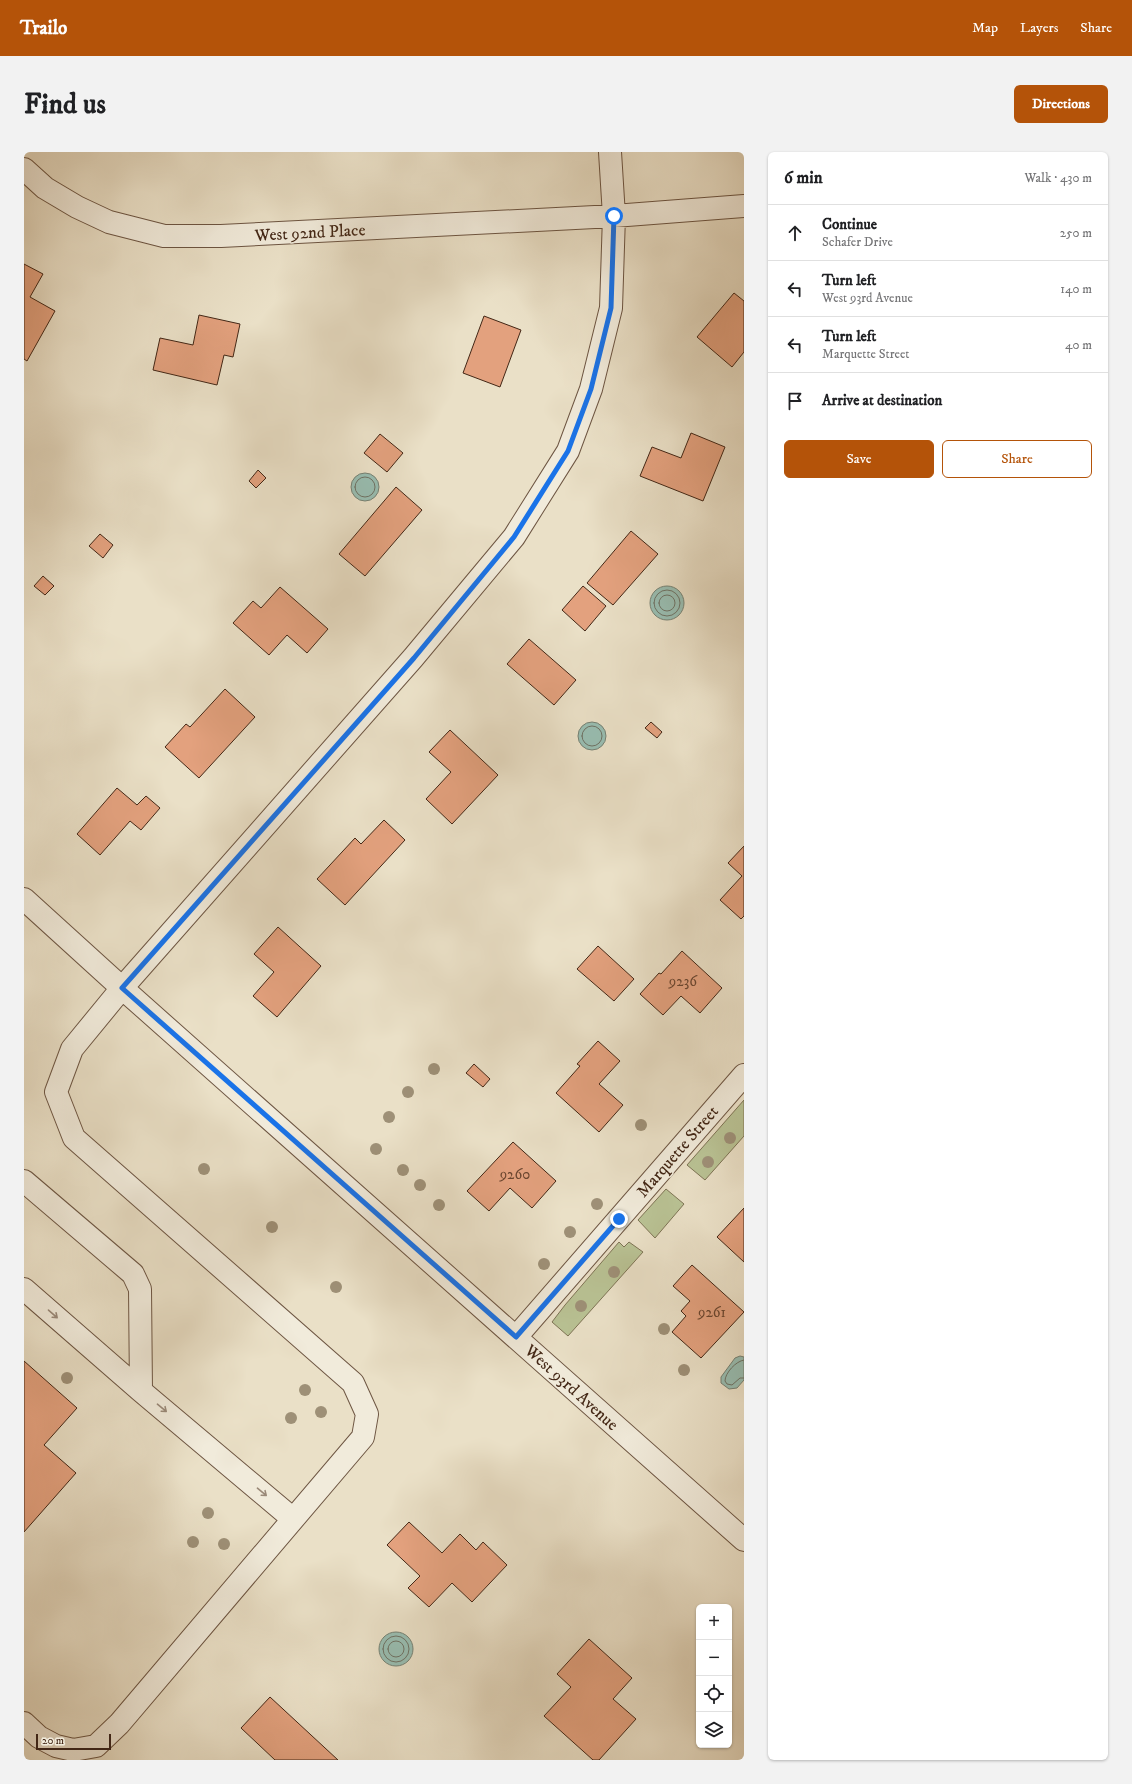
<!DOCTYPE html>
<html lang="en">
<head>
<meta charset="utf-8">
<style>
	body { margin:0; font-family:"IM FELL DW Pica",serif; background:#f2f2f2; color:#202124 }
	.controls { position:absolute; right:12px; bottom:12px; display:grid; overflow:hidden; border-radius:6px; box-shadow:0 1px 3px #0004 }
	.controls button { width:36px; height:36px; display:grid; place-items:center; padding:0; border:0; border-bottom:1px solid #e0e0e0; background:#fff; color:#202124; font:20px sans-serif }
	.scale { position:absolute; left:12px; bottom:10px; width:75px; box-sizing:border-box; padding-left:4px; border:2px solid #432716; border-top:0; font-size:11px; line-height:14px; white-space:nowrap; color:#432716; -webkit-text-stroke:3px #f1ebdb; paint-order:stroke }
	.stop { position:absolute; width:12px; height:12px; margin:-9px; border:3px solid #1a73e8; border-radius:50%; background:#fff }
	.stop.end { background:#1a73e8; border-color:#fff; box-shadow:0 1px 4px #0008 }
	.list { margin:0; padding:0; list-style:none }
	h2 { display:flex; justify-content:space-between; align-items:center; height:52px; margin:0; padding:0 16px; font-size:17px }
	h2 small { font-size:13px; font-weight:400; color:#757577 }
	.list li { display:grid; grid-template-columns:26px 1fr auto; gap:12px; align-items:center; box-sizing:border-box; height:56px; padding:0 16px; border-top:1px solid #e0e0e0 }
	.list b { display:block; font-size:15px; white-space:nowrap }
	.list p { margin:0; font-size:13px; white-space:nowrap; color:#757577 }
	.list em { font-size:13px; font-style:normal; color:#757577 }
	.actions { display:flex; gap:8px; padding:12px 16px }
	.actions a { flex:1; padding:9px 0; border:1px solid #b45309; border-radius:6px; text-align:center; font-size:14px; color:#b45309 }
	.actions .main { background:#b45309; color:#fff }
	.icon { flex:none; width:22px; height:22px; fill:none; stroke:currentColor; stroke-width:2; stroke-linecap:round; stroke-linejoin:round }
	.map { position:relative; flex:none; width:720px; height:1608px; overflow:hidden; border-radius:6px }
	header { display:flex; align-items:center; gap:24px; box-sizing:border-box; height:56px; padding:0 20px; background:#b45309; color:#fff }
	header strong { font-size:19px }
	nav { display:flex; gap:22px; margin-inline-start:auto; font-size:14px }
	.intro { display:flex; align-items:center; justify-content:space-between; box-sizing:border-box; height:96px; padding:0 24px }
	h1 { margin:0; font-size:28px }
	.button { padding:10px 18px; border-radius:6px; background:#b45309; color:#fff; font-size:14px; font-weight:700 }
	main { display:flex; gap:24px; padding:0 24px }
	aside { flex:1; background:#fff; border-radius:6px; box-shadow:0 1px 3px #0004 }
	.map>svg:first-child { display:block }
	.green { fill:#b9c294; stroke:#7e7455 }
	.water { fill:#98bdb1; stroke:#768173 }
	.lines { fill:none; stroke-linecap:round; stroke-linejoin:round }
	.shore { stroke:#6e7264; stroke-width:1 }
	.building { fill:#e3a17e; stroke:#432716 }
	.minor-casing { stroke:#6d5542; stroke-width:24 }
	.minor { stroke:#f1ebdb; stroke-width:22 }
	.tree { fill:#9e9077 }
	.oneway { stroke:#9a8978 }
	.route { stroke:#1a73e8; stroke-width:5 }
	.labels { text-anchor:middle; stroke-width:3; stroke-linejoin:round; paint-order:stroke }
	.number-label { font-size:15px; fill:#6b4630 }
	.street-label { font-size:17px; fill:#432716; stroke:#f1ebdb }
</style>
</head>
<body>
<header>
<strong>Trailo</strong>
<nav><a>Map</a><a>Layers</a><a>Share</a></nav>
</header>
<div class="intro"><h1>Find us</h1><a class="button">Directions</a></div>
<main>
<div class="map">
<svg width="720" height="1608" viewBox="0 0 720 1608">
	<rect width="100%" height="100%" fill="#eae0c7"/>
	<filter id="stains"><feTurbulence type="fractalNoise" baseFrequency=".005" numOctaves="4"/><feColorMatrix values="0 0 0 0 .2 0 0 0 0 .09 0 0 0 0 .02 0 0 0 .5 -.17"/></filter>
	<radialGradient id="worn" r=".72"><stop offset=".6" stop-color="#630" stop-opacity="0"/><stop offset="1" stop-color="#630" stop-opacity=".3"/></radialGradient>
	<path class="green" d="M720 948V984L681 1028 663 1013Z
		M642 1037 660 1052 631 1086 614 1068Z
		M595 1090 600 1095 605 1090 619 1100 544 1184 528 1170 541 1153Z"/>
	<path class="water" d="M327 335a14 14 0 1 1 28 0a14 14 0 1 1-28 0Z
		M626 451a17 17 0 1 1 34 0a17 17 0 1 1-34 0Z
		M554 584a14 14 0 1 1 28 0a14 14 0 1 1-28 0Z
		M716 1204 720 1205V1228L713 1236 705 1237 697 1231V1225L711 1206Z
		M355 1497a17 17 0 1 1 34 0a17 17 0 1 1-34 0Z"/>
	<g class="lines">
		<path class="shore" d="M331 335a10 10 0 1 1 20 0a10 10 0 1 1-20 0Z
			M630 451a13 13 0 1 1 26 0a13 13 0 1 1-26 0Z
			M635 451a8 8 0 1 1 16 0a8 8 0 1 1-16 0Z
			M558 584a10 10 0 1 1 20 0a10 10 0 1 1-20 0Z
			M720 1208C712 1209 701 1221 701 1229L703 1232 708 1233 716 1226H720
			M359 1497a13 13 0 1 1 26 0a13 13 0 1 1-26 0Z
			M364 1497a8 8 0 1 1 16 0a8 8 0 1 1-16 0Z"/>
	</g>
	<path class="building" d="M0 112 19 122 6 145 31 159 3 209 0 207Z
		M710 141 720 149V200L708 215 673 185Z
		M175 163 216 172 209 205 200 203 193 233 129 218 136 186 169 193Z
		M460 164 497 178 476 235 439 221Z
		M667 281 701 295 679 349 616 324 628 295 657 306Z
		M356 282 379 301 363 320 340 301Z
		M234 318 242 326 232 336 225 329Z
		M372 335 398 358 341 424 315 402Z
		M607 379 634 402 589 453 563 431Z
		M76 382 89 393 79 406 65 394Z
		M19 424 30 434 21 443 10 434Z
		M559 434 582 454 561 479 538 458Z
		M256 435 304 477 283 501 263 483 245 503 209 471 229 449 237 456Z
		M505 487 552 528 530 553 483 512Z
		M201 537 231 565 175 626 141 595 162 572 166 575Z
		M627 570 638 580 633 586 621 576Z
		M426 578 474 623 428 672 402 647 427 620 405 600Z
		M93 636 113 653 122 644 136 656 117 678 106 669 76 703 53 682Z
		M360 668 381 688 321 753 293 727 331 686 337 692Z
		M720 694V764L717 767 696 748 718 724 704 711Z
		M254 775 297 814 253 865 229 844 250 820 230 802Z
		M574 794 610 827 590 849 553 817Z
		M658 799 698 836 676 861 657 844 639 863 616 842 635 821 637 822Z
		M574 889 596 909 575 932 599 953 575 980 532 941 556 914 553 912Z
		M450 912 466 927 459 935 442 921Z
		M489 990 532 1029 508 1056 486 1036 465 1059 443 1039Z
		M720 1056V1110L693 1085Z
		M668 1113 720 1160 677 1206 648 1180 662 1164 657 1159 666 1149 649 1134Z
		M0 1209 53 1256 20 1293 52 1321 0 1380Z
		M385 1370 418 1401 436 1382 452 1398 459 1390 483 1413 448 1450 428 1431 405 1455 384 1436 396 1424 363 1393Z
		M565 1487 608 1526 589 1547 612 1567 575 1608H569L520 1564 547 1535 533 1522Z
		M246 1545 314 1608H251L217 1576Z"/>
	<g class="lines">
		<g class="minor-casing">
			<path id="minor" d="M0 17 21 36 53 55 85 70 140 84H197L590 64 720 54
				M0 747 98 836 720 1388
				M0 1029 109 1122 116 1137 117 1239
				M0 1137 117 1239 269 1367
				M492 1185 720 923
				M0 1571 15 1585 32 1594 49 1598 72 1594 95 1572 339 1285 343 1262 329 1231 50 986 32 940 48 897 98 836 389 506 490 385 544 299 567 237 587 156 590 64 586 0"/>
		</g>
		<use href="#minor" class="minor"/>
	</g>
	<g class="tree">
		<circle cx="410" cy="917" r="6"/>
		<circle cx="384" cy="940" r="6"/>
		<circle cx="365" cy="965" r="6"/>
		<circle cx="617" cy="973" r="6"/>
		<circle cx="706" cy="986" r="6"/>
		<circle cx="352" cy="997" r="6"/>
		<circle cx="684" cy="1010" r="6"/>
		<circle cx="180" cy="1017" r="6"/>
		<circle cx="379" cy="1018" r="6"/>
		<circle cx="396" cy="1033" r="6"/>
		<circle cx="573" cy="1052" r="6"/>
		<circle cx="415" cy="1053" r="6"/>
		<circle cx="248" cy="1075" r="6"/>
		<circle cx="546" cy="1080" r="6"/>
		<circle cx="520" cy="1112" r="6"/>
		<circle cx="590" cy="1120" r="6"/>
		<circle cx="312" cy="1135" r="6"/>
		<circle cx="557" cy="1154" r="6"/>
		<circle cx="640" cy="1177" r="6"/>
		<circle cx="660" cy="1218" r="6"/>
		<circle cx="43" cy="1226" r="6"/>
		<circle cx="281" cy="1238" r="6"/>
		<circle cx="297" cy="1260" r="6"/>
		<circle cx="267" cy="1266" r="6"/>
		<circle cx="184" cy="1361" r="6"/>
		<circle cx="169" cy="1390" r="6"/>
		<circle cx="200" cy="1392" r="6"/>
	</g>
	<defs><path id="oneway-shaft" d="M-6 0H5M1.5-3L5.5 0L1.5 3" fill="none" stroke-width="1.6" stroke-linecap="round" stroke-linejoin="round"/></defs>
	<g class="oneway">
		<use href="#oneway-shaft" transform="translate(29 1162) rotate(41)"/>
		<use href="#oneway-shaft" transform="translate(138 1256) rotate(40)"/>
		<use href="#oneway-shaft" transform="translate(238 1340) rotate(40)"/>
	</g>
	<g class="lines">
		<path class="route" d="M590 64 587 156 567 237 544 299 490 385 390 506 98 836 492 1185 595 1067"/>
	</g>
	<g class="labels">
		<g class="number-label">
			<text x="659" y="834">9236</text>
			<text x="491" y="1027">9260</text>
			<text x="688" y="1165">9261</text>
		</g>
		<g class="street-label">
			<text transform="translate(286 80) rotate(-3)" y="6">West 92nd Place</text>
			<text transform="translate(653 999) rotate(-49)" y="6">Marquette Street</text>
			<text transform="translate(548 1235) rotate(42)" y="6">West 93rd Avenue</text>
		</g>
	</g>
	<rect width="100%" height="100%" filter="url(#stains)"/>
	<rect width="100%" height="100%" fill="url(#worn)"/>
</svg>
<div class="controls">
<button>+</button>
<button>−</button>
<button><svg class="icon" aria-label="locate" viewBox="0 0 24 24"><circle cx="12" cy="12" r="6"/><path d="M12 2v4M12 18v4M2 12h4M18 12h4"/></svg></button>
<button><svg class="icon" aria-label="layers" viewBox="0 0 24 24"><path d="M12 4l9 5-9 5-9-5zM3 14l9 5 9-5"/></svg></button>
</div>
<div class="scale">20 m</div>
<div class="stop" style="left:590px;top:64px"></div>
<div class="stop end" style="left:595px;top:1067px"></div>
</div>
<aside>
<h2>6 min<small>Walk · 430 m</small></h2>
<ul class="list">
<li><svg class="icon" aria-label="ahead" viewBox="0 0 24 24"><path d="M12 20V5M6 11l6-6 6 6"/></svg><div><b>Continue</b><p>Schafer Drive</p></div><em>250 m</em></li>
<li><svg class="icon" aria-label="left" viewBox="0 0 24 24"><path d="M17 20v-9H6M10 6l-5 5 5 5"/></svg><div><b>Turn left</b><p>West 93rd Avenue</p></div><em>140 m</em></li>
<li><svg class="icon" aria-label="left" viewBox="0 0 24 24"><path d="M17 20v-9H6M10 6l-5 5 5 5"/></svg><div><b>Turn left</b><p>Marquette Street</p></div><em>40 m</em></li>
<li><svg class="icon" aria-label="arrive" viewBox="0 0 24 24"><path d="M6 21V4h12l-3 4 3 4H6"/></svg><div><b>Arrive at destination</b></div></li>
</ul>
<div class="actions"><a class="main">Save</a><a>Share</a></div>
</aside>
</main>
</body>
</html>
